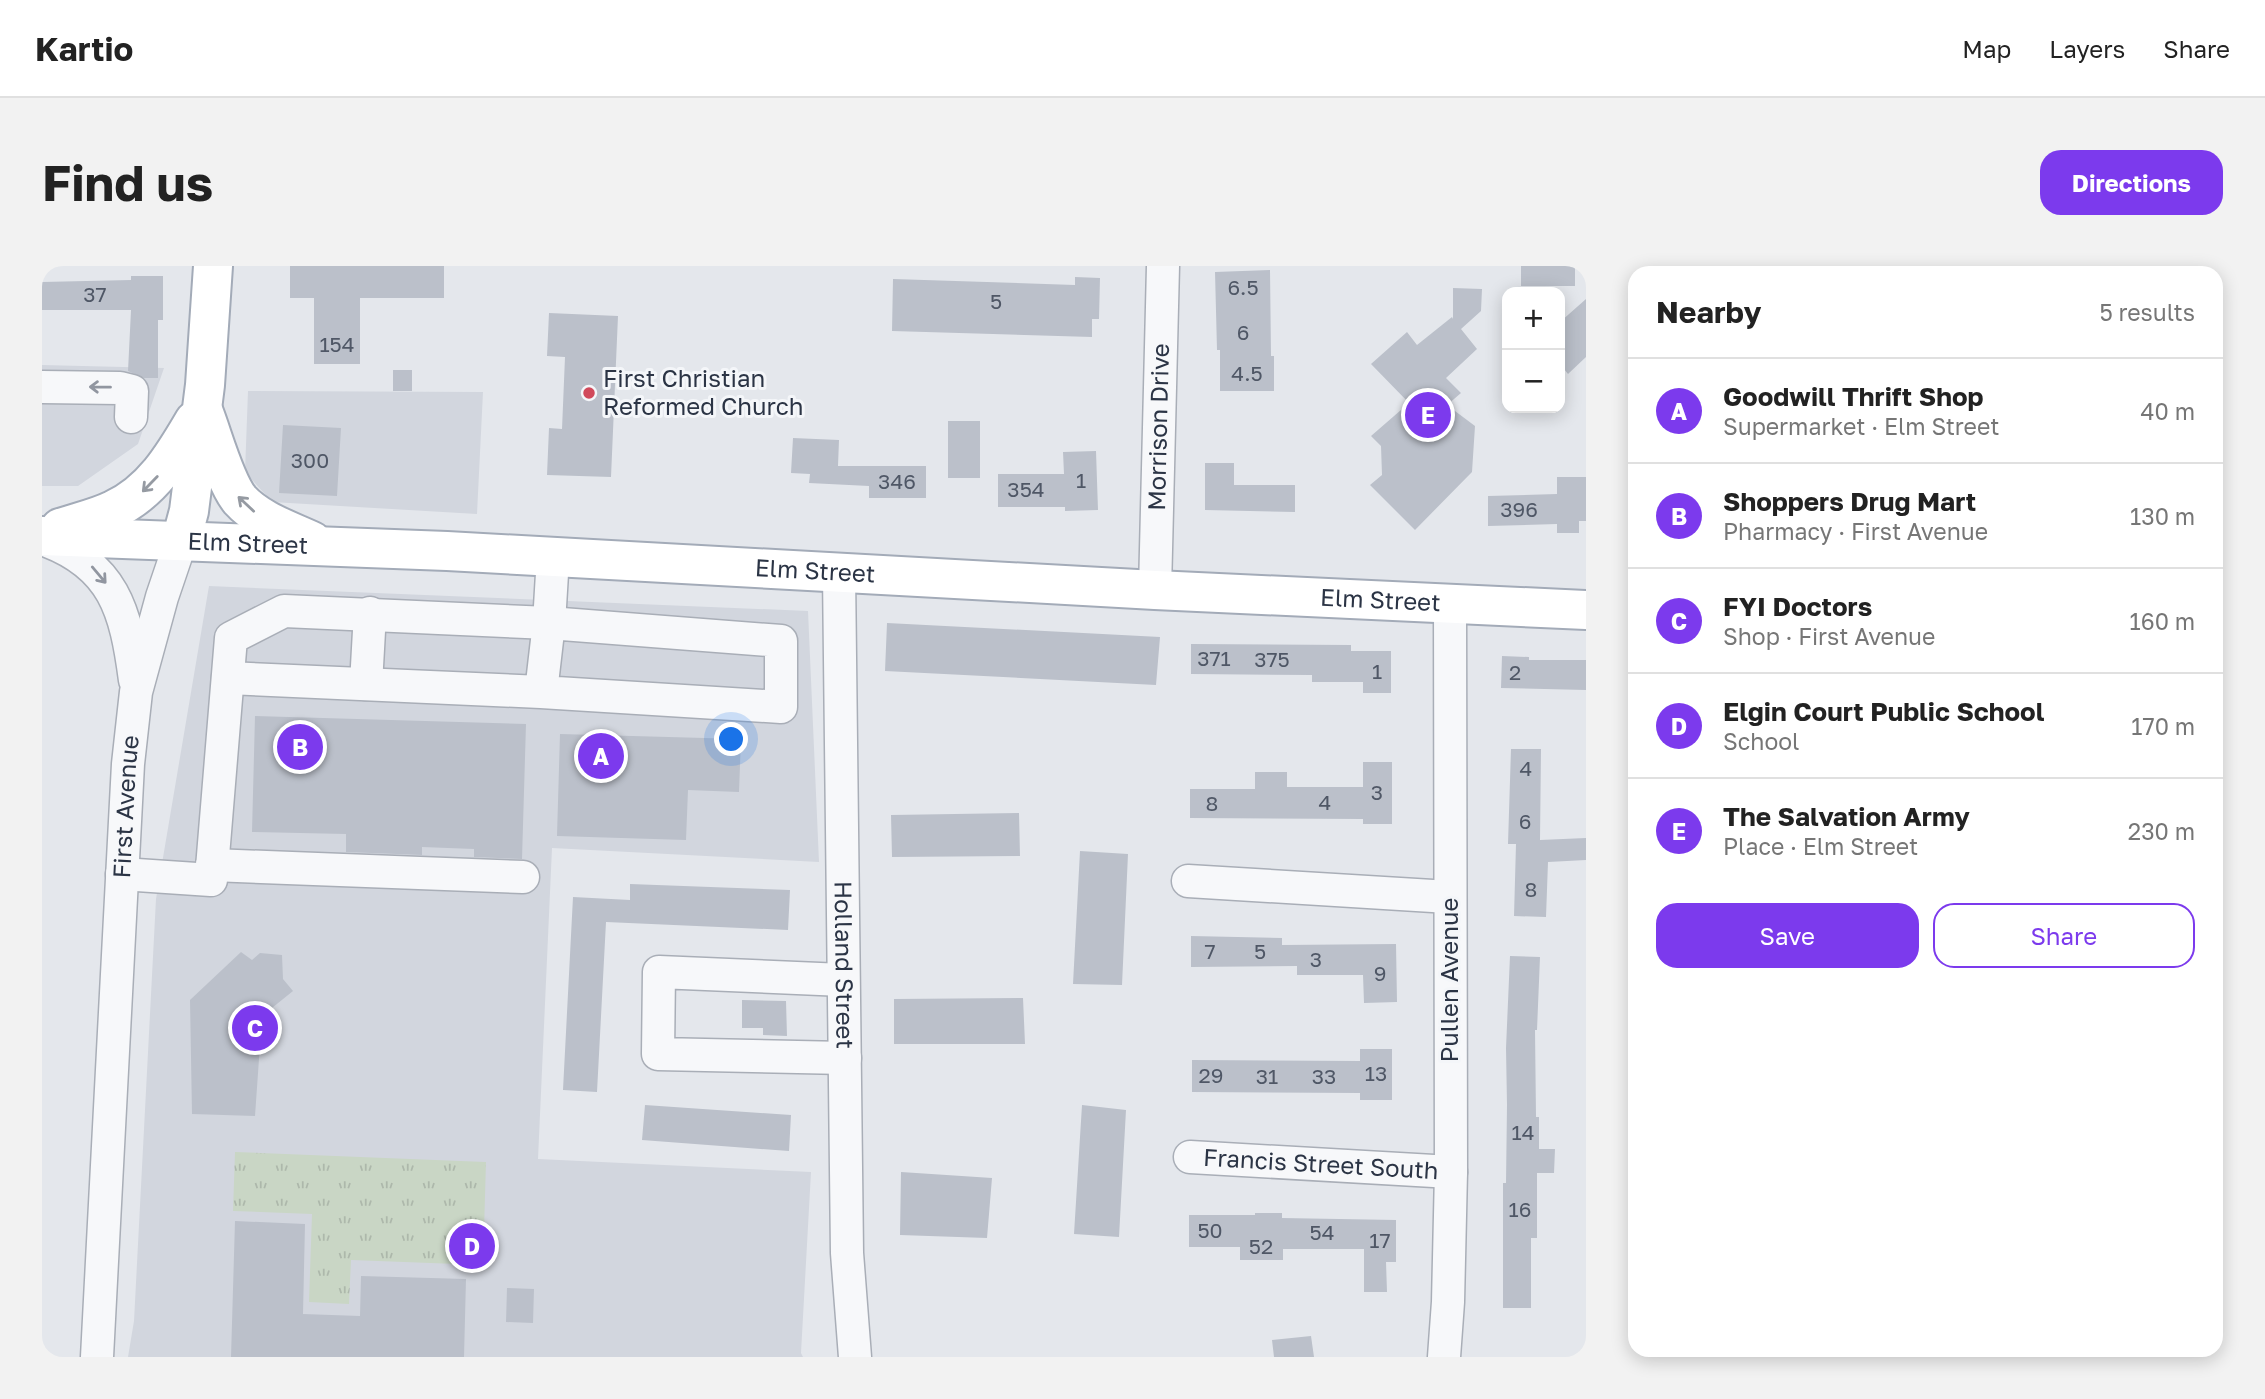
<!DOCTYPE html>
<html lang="en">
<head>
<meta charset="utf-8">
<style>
	body { margin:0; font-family:"Golos Text",sans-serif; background:#f2f2f2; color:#222 }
	.controls { position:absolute; right:21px; top:21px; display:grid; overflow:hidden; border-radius:14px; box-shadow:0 4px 18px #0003 }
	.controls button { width:63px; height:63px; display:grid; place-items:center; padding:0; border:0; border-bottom:2px solid #e0e0e0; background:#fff; color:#222; font:35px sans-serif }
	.you { position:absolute; left:690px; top:474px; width:24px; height:24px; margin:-18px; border:5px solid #fff; border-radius:50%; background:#1a73e8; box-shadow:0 0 0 10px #1a73e833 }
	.badge { display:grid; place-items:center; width:46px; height:46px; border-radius:50%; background:#7c3aed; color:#fff; font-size:23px; font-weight:700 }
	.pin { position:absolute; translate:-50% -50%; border:4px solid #fff; box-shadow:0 2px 7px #0006 }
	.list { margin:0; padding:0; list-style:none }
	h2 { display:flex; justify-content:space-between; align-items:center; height:91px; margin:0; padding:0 28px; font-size:30px }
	h2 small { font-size:23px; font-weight:400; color:#767676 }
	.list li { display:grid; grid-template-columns:46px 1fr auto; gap:21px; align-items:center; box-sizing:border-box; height:105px; padding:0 28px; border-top:2px solid #e0e0e0 }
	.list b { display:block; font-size:26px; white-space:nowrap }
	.list p { margin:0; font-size:23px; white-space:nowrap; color:#767676 }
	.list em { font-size:23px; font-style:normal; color:#767676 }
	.actions { display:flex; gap:14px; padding:21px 28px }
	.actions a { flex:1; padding:16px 0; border:2px solid #7c3aed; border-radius:21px; text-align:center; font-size:24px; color:#7c3aed }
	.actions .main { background:#7c3aed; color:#fff }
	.map { position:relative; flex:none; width:1544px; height:1091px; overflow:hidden; border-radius:21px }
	header { display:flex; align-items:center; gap:42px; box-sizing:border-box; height:98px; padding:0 35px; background:#fff; border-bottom:2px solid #e0e0e0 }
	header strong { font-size:33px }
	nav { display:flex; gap:38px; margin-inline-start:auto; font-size:24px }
	.intro { display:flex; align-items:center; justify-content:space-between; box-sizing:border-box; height:168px; padding:0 42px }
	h1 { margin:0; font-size:49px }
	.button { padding:18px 32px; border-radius:21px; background:#7c3aed; color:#fff; font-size:24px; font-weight:700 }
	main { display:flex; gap:42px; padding:0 42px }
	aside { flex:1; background:#fff; border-radius:21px; box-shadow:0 4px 18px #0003 }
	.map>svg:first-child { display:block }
	.built { fill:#d2d6de }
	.park { fill:url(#park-tufts) }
	.building { fill:#bbc0ca }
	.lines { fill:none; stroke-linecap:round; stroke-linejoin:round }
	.minor-casing { stroke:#a9aeb7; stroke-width:35 }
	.major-casing { stroke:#a3abb8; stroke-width:42 }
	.minor { stroke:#f7f8fa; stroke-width:32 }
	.major { stroke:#fff; stroke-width:38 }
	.oneway { stroke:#9196a0 }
	.oneway2 { stroke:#959aa2 }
	.poi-dot { fill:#d1495b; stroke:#f4f6f9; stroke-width:2.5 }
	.labels { text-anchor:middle; stroke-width:6; stroke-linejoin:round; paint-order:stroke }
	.number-label { font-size:21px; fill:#4f5766 }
	.poi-label { font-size:24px; fill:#2b3445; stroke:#f4f6f9; text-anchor:start }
	.street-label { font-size:24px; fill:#2b3445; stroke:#f4f6f9 }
</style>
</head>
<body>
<header>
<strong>Kartio</strong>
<nav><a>Map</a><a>Layers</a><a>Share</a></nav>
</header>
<div class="intro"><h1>Find us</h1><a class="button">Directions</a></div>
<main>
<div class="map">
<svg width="1544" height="1091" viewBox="0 0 1544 1091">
	<defs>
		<pattern id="park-tufts" width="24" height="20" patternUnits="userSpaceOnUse" patternTransform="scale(1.75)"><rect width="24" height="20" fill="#c9d6c5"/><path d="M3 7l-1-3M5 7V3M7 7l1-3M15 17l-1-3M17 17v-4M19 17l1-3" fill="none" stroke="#adb8ab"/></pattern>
	</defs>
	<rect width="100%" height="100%" fill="#e4e7ec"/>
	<path class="built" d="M0 99 122 102 96 178 36 220H0Z
		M206 125 441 126 435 248 230 236 203 206Z
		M167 320 766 345 777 596 510 582 496 893 769 906 759 1087 761 1091H86L92 1055 114 633Z"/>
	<path class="park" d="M193 886 444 896 441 999 309 994 307 1038 267 1036 270 948 191 945Z"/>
	<path class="building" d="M248 0H402V32H318V98H272V32H248Z
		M1479 0H1533V20H1479Z
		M1228 4 1229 90H1232V125H1178V84H1175L1173 6Z
		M89 10H121V54H116V112H102L86 105 89 44H0V16L89 14Z
		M1033 11 1058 12 1057 53H1050V71L850 65 851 13 1033 19Z
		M1411 22 1440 23 1439 45 1419 63 1435 83 1404 112 1419 127 1405 139 1433 160 1430 206 1373 264 1328 219 1340 209 1339 180 1329 170 1367 137 1329 98 1365 66 1375 79 1410 51 1411 53Z
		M1544 33V91L1526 108 1518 98V56Z
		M507 47 576 50 569 211 505 209 507 162 520 163 523 91 505 90Z
		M351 104H370V125H351Z
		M906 155H938V212H906Z
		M241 159 299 162 295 230 237 227Z
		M751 172 797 174 796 200H884V232H827V220L767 217 768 208 749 207Z
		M1054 185 1056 244 1023 245V241H956V208H1022L1021 186Z
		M1163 197H1192V219H1253V246L1163 244Z
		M1515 211H1544V255H1537V267H1515V258L1446 260V230L1515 228Z
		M845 357 1118 371 1114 419 843 405Z
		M1149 378 1309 379V385H1349V427H1321V416H1270V409L1149 408Z
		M1460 390 1487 391V394H1544V424L1459 422Z
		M213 450 484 458 480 593 432 591V583L380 581V589L304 586V568L210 566Z
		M518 468 699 473 697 526 646 524 644 574 515 570Z
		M1469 483H1499L1498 574 1544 572V594L1506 596 1504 651 1472 650 1474 578H1466Z
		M1321 496H1350V558H1321V553L1148 552V523H1213V506H1245V521H1321Z
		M977 547 978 590 850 591 849 549Z
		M1038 585 1086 588 1080 719 1031 718Z
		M588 618 748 624 746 664 564 656 555 826 521 824 531 631 588 634Z
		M1149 670 1240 672V679L1354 678 1355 736 1322 737 1321 709H1255V700L1149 701Z
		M199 686 210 694 218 687 240 689 241 713 251 725 220 750 213 850 150 848 148 734Z
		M1468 690 1498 691 1495 764H1493L1494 851H1497V883H1513L1512 907H1495V972H1489V1042H1461V917H1464L1465 839 1464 782Z
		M981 732 983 778H852V733Z
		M700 734 744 735 745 770 721 769V762H700Z
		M1318 783H1350V834H1318V827L1150 826V794L1318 795Z
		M603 839 749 849 747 885 600 874Z
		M1040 839 1084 844 1077 971 1032 968Z
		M859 906 950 912 945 972 858 969Z
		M1213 947H1240V952L1354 954V996H1344L1345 1026H1322V983H1241V994H1198V981H1147V949H1213Z
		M193 955 263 958 261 1048 318 1050 319 1010 424 1013 422 1091H189Z
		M465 1022 492 1023 491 1057 464 1056Z
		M1269 1070 1272 1091H1232L1230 1074Z"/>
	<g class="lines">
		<g class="minor-casing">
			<g id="minor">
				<path d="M0 121 78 122 90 125 89 151"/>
				<path d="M0 273C72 298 84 345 93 414"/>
				<path id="s1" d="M797 307 805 987 813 1091"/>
				<path id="s2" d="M1113 324 1121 0"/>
				<path d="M186 412 499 426 507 357 739 375V441L499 426"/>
				<path d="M324 418 328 347"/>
				<path d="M170 599 481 611"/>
				<path d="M80 608 169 614 189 372 242 345 507 357 511 291"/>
				<path d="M1146 615 1407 631"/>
				<path d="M801 714 617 706 616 788 803 792"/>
				<path id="s3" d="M1148 891 1409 906"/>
				<path id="s4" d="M55 1091 86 498 94 426 120 331 139 275"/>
				<path d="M1402 1091 1406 1036 1409 906 1408 338"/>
			</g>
		</g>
		<g class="major-casing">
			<g id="major">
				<path d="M162 147C171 170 183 216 198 234 216 254 246 264 270 275"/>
				<path d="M18 262C36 256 55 252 71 244 110 226 131 191 152 155"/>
				<path id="s5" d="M0 270 405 285 1113 324 1544 344"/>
				<path d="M139 275 147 245 163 119 171 0"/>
			</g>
		</g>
		<use href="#minor" class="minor"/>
		<use href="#major" class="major"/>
	</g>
	<defs><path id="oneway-shaft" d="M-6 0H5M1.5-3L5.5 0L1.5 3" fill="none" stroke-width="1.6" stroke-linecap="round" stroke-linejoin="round" transform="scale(1.75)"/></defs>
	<g class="oneway">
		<use href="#oneway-shaft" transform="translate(58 121) rotate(-179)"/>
		<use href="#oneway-shaft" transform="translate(57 309) rotate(50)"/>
	</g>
	<g class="oneway2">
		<use href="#oneway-shaft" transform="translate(108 218) rotate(134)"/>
		<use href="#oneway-shaft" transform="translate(204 238) rotate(-137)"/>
	</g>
	<circle class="poi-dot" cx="547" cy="127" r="7"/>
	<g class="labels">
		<g class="number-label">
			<text x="1201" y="29">6.5</text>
			<text x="53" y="36">37</text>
			<text x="954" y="43">5</text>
			<text x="1201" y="74">6</text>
			<text x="295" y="86">154</text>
			<text x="1205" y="115">4.5</text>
			<text x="268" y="202">300</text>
			<text x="1039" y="222">1</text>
			<text x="855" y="223">346</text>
			<text x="984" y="231">354</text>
			<text x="1477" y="251">396</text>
			<text x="1172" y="400">371</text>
			<text x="1230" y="401">375</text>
			<text x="1335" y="413">1</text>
			<text x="1473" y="414">2</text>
			<text x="1484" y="510">4</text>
			<text x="1335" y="534">3</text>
			<text x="1283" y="544">4</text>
			<text x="1170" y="545">8</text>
			<text x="1483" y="563">6</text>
			<text x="1489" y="631">8</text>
			<text x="1168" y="693">7</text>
			<text x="1218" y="693">5</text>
			<text x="1274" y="701">3</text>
			<text x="1338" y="715">9</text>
			<text x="1334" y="815">13</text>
			<text x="1169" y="817">29</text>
			<text x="1225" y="818">31</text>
			<text x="1282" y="818">33</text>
			<text x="1481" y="874">14</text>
			<text x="1478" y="951">16</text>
			<text x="1168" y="972">50</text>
			<text x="1280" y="974">54</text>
			<text x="1338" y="982">17</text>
			<text x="1219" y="988">52</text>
		</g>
		<g class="poi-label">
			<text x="561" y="121">First Christian<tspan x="561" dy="28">Reformed Church</tspan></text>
		</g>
		<g class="street-label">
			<text dy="8" stroke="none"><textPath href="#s2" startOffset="163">Morrison Drive</textPath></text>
			<text dy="8" stroke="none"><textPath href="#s5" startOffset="206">Elm Street</textPath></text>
			<text dy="8" stroke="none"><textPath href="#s5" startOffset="774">Elm Street</textPath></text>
			<text dy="8" stroke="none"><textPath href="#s5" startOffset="1340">Elm Street</textPath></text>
			<text dy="8" stroke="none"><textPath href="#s4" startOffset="551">First Avenue</textPath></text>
			<text dy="8" stroke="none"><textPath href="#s1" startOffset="392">Holland Street</textPath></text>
			<text transform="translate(1408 714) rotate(-90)" y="8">Pullen Avenue</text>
			<text dy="8" stroke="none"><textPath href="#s3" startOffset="131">Francis Street South</textPath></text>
		</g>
	</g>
</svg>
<div class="controls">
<button>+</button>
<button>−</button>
</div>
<div class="you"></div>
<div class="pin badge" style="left:559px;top:490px">A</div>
<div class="pin badge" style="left:258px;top:481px">B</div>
<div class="pin badge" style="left:213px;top:762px">C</div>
<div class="pin badge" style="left:430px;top:980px">D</div>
<div class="pin badge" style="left:1386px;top:149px">E</div>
</div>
<aside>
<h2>Nearby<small>5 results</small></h2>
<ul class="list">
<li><span class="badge">A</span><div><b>Goodwill Thrift Shop</b><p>Supermarket · Elm Street</p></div><em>40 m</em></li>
<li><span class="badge">B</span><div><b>Shoppers Drug Mart</b><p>Pharmacy · First Avenue</p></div><em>130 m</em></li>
<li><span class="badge">C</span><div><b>FYI Doctors</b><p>Shop · First Avenue</p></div><em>160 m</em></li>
<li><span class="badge">D</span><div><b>Elgin Court Public School</b><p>School</p></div><em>170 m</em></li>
<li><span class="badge">E</span><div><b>The Salvation Army</b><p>Place · Elm Street</p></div><em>230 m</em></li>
</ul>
<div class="actions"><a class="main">Save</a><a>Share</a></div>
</aside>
</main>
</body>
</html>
